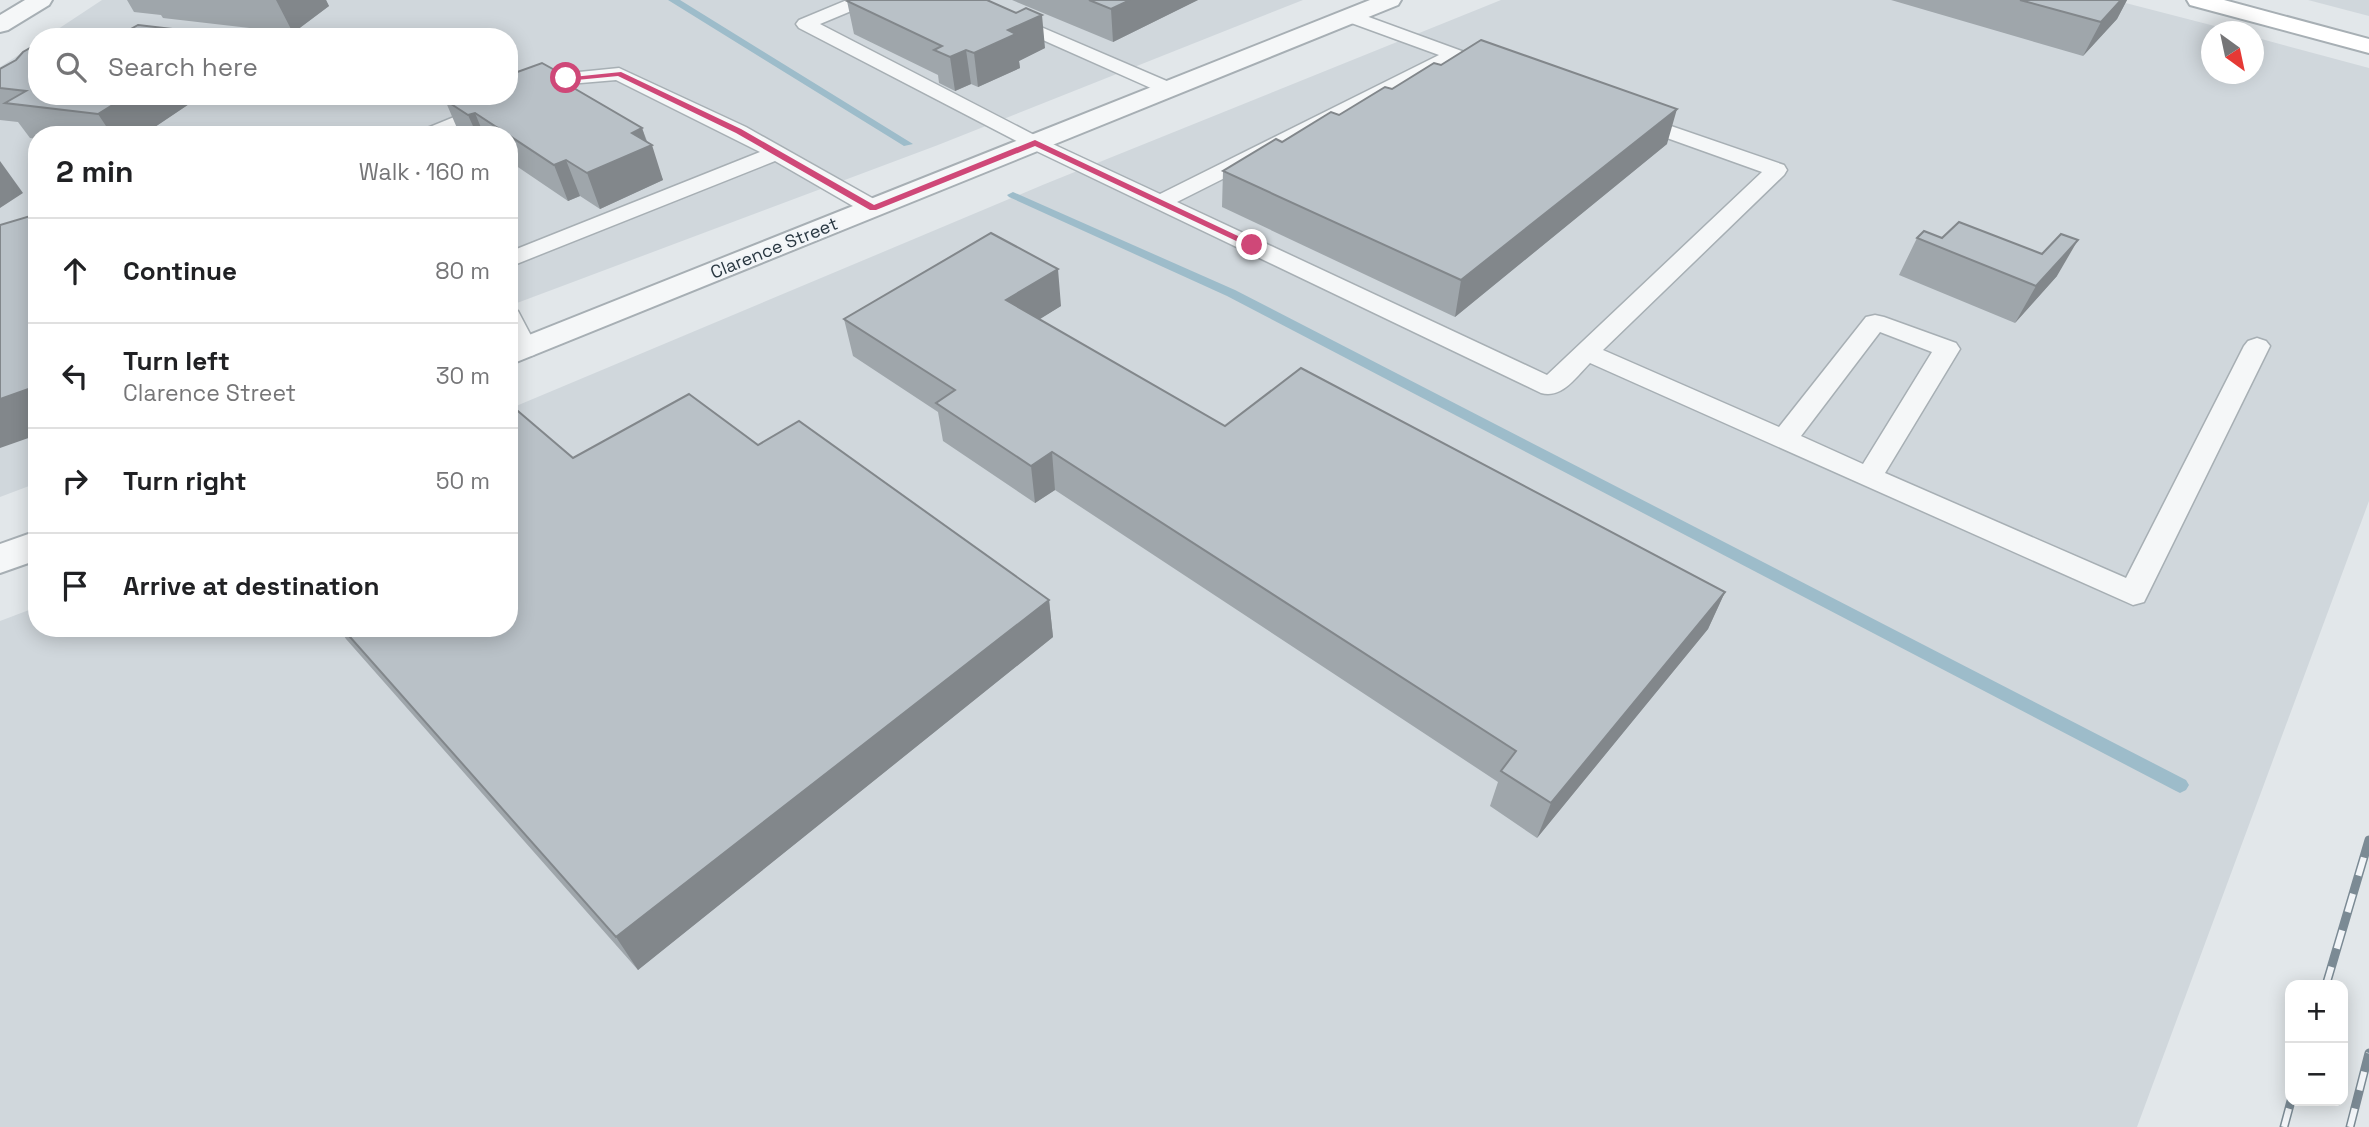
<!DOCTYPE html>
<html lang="en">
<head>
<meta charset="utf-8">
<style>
	body { margin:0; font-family:"Space Grotesk",sans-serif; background:#f6f6f6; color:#202124 }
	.controls { position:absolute; right:21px; bottom:21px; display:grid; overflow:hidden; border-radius:14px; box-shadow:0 4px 18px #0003 }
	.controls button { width:63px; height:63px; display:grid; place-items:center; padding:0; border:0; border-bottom:2px solid #e0e0e0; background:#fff; color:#202124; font:35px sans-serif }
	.compass { position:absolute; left:2201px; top:21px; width:63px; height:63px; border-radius:50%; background:#fff; box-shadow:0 4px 18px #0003; rotate:147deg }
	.stop { position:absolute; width:21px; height:21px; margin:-16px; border:5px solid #cf4878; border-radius:50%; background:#fff }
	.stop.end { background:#cf4878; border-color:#fff; box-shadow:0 2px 7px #0008 }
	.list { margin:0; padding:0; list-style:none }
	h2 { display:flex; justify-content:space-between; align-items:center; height:91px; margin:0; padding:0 28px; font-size:30px }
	h2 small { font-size:23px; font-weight:400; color:#757577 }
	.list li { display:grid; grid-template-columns:46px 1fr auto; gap:21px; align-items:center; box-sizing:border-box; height:105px; padding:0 28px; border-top:2px solid #e0e0e0 }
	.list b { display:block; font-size:26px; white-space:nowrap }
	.list p { margin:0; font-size:23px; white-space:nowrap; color:#757577 }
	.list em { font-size:23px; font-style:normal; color:#757577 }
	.icon { flex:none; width:38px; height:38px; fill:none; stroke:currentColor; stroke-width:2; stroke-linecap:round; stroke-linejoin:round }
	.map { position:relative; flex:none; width:2369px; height:1127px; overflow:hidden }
	.search { position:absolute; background:#fff; box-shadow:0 4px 18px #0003; left:28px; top:28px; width:490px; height:77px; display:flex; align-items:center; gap:18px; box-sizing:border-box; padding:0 24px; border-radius:28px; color:#757577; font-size:26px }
	.panel { position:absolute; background:#fff; box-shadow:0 4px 18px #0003; left:28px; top:126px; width:490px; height:511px; border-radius:28px }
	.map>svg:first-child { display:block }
	.built { fill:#d0d7dc }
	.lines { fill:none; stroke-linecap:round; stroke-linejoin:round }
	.stream { fill:#9dbcca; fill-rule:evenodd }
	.lane-casing { stroke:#a7afb4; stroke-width:3 }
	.street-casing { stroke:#a7afb4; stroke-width:4 }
	.secondary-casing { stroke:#a7afb4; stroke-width:4 }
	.lane { fill:#f5f7f8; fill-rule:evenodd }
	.street { fill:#f5f7f8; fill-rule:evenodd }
	.secondary { fill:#fff; fill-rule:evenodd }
	.rail-casing { stroke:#7b8a94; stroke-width:9 }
	.rail { stroke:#f2f5f8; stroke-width:6; stroke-dasharray:19; stroke-linecap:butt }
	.wall { fill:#9fa6ab }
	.shaded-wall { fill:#82878b }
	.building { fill:#b9c1c7; stroke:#82878b; stroke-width:2 }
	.route { fill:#cf4878 }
	.labels { text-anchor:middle; stroke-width:5; stroke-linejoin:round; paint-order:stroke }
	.far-street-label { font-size:18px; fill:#2a3842; stroke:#f2f5f8 }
</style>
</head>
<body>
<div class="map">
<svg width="2369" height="1127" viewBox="0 0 2369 1127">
	<rect width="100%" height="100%" fill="#e2e7ea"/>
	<path class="built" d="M102 0H1303L938 145 509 306V135H37V483L0 497V67L37 43V96H509V37H46Z
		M1501 0H2114L2234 31 2212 32V74H2254V37L2369 68V501L2137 1127H0V621L37 607V628H509V409L1045 184Z
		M2308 0H2369V16Z"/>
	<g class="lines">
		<path class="stream" d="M668 0H680L913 144 904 146Z
			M1013 192 1235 290 2186 780 2189 785 2186 790 2180 793 2174 790 1227 296 1009 197 1007 195Z"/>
		<g class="lane-casing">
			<path id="lane" d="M847 0H871L868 4 820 24 1042 139 1160 194 1439 55 1343 20 1340 16 1343 12H1355L1500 65 1503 69 1500 73H1486L1455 62 1177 202 1547 375 1762 172 1625 123 1622 119 1625 115H1639L1784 165 1787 170 1784 175 1603 350 1779 427 1866 317 1875 315 1884 317 1956 343 1960 349 1885 473 2126 578 2244 346 2248 341 2257 338 2266 341 2270 346 2148 594 2144 602 2133 605 1590 363C1576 377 1562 399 1541 393L1028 147 799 28 796 24 799 20ZM1880 332 1932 352 1863 464 1801 436Z
				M1006 12 1176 85 1179 89 1169 95 1162 93 1000 21 997 17Z
				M619 68 746 127 881 203 884 208 881 213H865L775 161 509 267V252L760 152 616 80 569 84 445 135H417L420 131 559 74Z
				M509 309 518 311 538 349 534 355 525 357 516 355C507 341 509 325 509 309Z"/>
		</g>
		<g class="street-casing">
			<path id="street" d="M25 0H52L49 5 8 30 0 32V15Z
				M1370 0H1401L1398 5 509 365V343Z
				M37 531V560L0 573V544Z"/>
		</g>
		<g class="secondary-casing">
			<path id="secondary" d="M2187 0H2224L2369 39V53L2190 5Z"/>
		</g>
		<use href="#lane" class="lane"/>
		<use href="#street" class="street"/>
		<use href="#secondary" class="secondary"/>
		<g class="rail-casing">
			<path id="rail" d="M2326 985 2369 840
				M2284 1127 2291 1101
				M2350 1127 2369 1053"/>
		</g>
		<use href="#rail" class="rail"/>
	</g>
	<path class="wall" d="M127 0H326L329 6 293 33 163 18 161 15 134 12Z
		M1012 0H1198L1113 42Z
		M1891 0H2127L2117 19 2083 56Z
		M847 1 1045 48 1019 61 1020 68 978 87 971 84 955 91 939 83 938 75 854 34Z
		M0 69 37 96H201L143 135H37V139L30 138 18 122 0 120Z
		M569 85 642 128 647 141 663 180 600 209 580 196 568 201 509 161V135H460L445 100Z
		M1392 89 1667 144 1455 317 1222 207 1223 171Z
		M1917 238H1942L2057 276 2015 323 1899 275Z
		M1061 306 1039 319 1225 426 1725 592 1708 629 1537 838 1490 806 1498 782 1055 490 1035 503 943 441 938 412 853 356 844 319Z
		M758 445 1049 600 1053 637 638 970 346 639 339 628H509L573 458Z"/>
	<path class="shaded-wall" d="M276 0H326L329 6 293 33Z
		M1130 0H1198L1113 42 1111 9Z
		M2121 0H2127L2117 19 2083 56 2101 22Z
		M1042 15 1045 48 1019 61 1020 68 978 87 974 53 1008 30Z
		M966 50 971 84 955 91 950 57Z
		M567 77 579 112 560 80Z
		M127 96H201L143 135H112L98 114Z
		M1677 109 1667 144 1455 317 1461 280Z
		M475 113 484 135H477L468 115Z
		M642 128 648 146 652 145 663 180 600 209 587 173 632 133Z
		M566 160 580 196 568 201 554 165Z
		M0 161 23 193 0 208Z
		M2078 240 2057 276 2015 323 2036 286Z
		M1058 269 1061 306 1011 337 1006 300Z
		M37 386V435L0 448V399Z
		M1052 452 1055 490 1035 503 1031 466Z
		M1725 592 1708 629 1537 838 1551 803Z
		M1049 600 1053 637 638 970 616 937Z"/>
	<path class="building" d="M850 0H987L1016 13 1026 8 1042 15 1008 30 1016 34 974 53 966 50 950 57 934 50 942 46 847 1Z
		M1089 0H1130L1111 9Z
		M2020 0H2121L2101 22Z
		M138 25 225 35 221 37H49L63 29 120 35Z
		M1481 40 1677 109 1461 280 1223 171 1276 139 1282 142 1331 112 1339 115 1385 87 1392 89 1434 63 1441 65Z
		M37 44V96H127L98 114 5 103 26 91 0 88V69L16 60 23 52Z
		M542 63 567 77 560 80 642 128 632 133 652 145 587 173 566 160 554 165 475 113 468 115 445 100 455 96H509V75Z
		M37 214V386L0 399V225Z
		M1959 222 2042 254 2061 234 2078 240 2036 286 1917 238 1924 231 1942 238Z
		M991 233 1058 269 1006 300 1225 426 1301 368 1725 592 1551 803 1501 771 1516 751 1052 452 1031 466 936 403 955 390 844 319Z
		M689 394 758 445 799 421 1049 600 616 937 342 628H509V408L512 406 573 458Z"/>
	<path class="route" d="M621 72 741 129 874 205 1035 140 1257 245 1249 247 1035 146 876 210H870L736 133 618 76 566 81 563 78Z"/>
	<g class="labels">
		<g class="far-street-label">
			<text transform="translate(774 248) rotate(-22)" y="6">Clarence Street</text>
		</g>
	</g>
</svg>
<div class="controls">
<button>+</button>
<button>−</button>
</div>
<svg class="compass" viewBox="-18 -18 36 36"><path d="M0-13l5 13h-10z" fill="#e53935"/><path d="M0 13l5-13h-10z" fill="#757577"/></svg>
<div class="stop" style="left:566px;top:78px"></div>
<div class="stop end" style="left:1252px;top:245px"></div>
<div class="search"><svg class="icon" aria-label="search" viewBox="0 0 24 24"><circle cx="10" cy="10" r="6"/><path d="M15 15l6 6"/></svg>Search here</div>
<section class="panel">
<h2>2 min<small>Walk · 160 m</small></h2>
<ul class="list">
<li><svg class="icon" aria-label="ahead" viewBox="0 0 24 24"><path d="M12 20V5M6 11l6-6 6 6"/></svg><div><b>Continue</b></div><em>80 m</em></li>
<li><svg class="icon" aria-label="left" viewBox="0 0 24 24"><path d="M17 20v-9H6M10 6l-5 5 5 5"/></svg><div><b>Turn left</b><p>Clarence Street</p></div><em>30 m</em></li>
<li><svg class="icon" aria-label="right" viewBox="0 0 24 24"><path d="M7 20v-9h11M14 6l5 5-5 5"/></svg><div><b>Turn right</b></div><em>50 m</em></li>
<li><svg class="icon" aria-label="arrive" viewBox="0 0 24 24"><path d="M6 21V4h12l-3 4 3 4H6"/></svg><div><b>Arrive at destination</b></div></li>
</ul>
</section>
</div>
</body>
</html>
